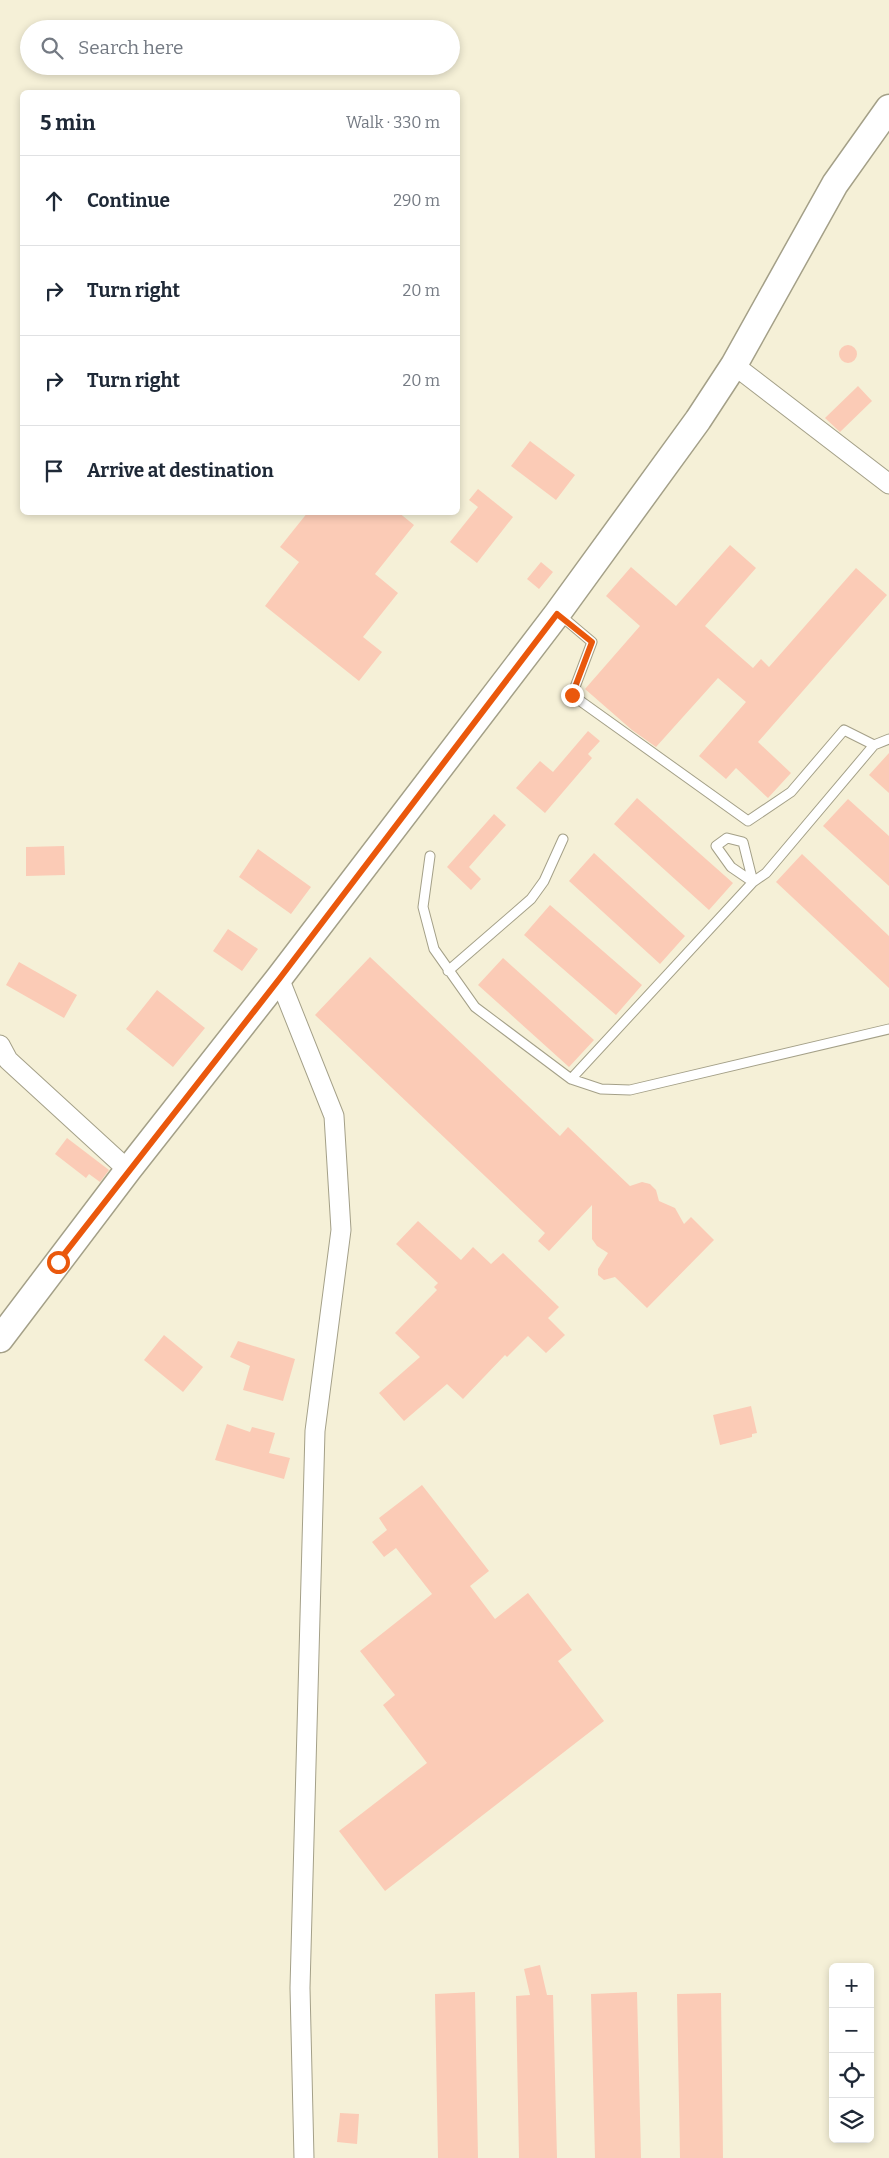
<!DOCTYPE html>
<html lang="en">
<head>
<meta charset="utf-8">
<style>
	body { margin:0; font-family:Bitter,serif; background:#f2f2f3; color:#1f2937 }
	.controls { position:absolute; right:15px; bottom:15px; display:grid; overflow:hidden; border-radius:8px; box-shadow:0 2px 8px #0003 }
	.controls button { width:45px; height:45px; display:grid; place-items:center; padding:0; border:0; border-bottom:1px solid #e0e1e3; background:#fff; color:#1f2937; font:25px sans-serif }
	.stop { position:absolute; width:15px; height:15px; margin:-11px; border:4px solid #ea580c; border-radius:50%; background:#fff }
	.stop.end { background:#ea580c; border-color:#fff; box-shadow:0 1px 5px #0008 }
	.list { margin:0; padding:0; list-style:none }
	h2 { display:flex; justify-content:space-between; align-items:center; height:65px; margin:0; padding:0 20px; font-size:21px }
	h2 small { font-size:16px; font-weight:400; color:#747a83 }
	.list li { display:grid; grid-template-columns:32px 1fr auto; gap:15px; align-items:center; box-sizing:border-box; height:90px; padding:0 20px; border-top:1px solid #e0e1e3 }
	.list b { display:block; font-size:19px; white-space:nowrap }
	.list em { font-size:16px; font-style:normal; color:#747a83 }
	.icon { flex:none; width:28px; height:28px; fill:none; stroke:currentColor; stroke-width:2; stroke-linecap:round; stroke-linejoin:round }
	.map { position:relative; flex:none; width:889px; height:2158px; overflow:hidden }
	.search { position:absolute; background:#fff; box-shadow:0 2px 8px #0003; left:20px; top:20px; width:440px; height:55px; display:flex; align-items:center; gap:12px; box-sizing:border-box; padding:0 18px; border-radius:28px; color:#747a83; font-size:19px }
	.panel { position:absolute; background:#fff; box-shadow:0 2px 8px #0003; left:20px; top:90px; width:440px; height:425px; border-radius:8px }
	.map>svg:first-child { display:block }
	.building { fill:#fbcbb6 }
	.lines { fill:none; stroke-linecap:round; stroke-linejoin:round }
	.lane-casing { stroke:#a4a088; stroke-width:11 }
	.street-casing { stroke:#a4a088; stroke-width:21 }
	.secondary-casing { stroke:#a4a088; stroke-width:29 }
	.lane { stroke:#fff; stroke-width:9 }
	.street { stroke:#fff; stroke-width:19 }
	.secondary { stroke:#fff; stroke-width:26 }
	.route { stroke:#ea580c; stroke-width:6 }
</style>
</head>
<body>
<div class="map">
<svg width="889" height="2158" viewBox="0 0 889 2158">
	<rect width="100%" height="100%" fill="#f5f0d7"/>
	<path class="building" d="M839 354a9 9 0 1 1 18 0a9 9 0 1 1-18 0Z
		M858 386 872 401 840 432 825 418Z
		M530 441 575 475 556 500 511 466Z
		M478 489 513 517 477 563 450 542 478 507 469 500Z
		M308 512H398L414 525 375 574 398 593 363 637 382 652 359 681 265 606 299 562 280 547Z
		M730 545 756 568 705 626 753 668 761 659 769 667 856 568 887 595 758 742 791 773 768 798 736 768 726 779 699 756 746 702 718 678 656 747 632 730 585 689 640 626 606 596 631 567 676 606Z
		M541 562 553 572 539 589 527 579Z
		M588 731 600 741 588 754 592 758 545 813 516 788 540 761 553 772Z
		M889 753V793L869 775Z
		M637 798 733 883 709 910 614 824Z
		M848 799 889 836V886L823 826Z
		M494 814 506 825 469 867 481 879 471 890 447 867Z
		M64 846 65 875 26 876V847Z
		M258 849 311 887 291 914 239 877Z
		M594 853 685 936 660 964 569 881Z
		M802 854 889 936V988L776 882Z
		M550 905 642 985 616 1015 524 935Z
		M228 929 258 949 242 971 213 951Z
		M370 957 560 1136 568 1127 630 1186 642 1182 650 1184 656 1190 659 1201 675 1208 684 1224 691 1217 714 1240 647 1308 615 1277 604 1280 598 1275V1269L608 1253 597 1246 592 1239V1205L549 1251 538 1241 545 1233 315 1015Z
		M503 958 594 1040 569 1067 478 985Z
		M19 962 77 995 64 1018 6 985Z
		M157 990 205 1028 173 1067 126 1029Z
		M67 1138 109 1170 100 1182 89 1174 86 1178 55 1154Z
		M418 1221 461 1260 473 1247 491 1264 503 1253 559 1307 548 1318 565 1335 546 1353 528 1336 507 1357 505 1355 463 1399 447 1384 404 1421 379 1393 420 1357 395 1333 437 1290 434 1287 438 1283 396 1244Z
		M164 1335 203 1367 183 1392 144 1360Z
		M238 1341 295 1359 283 1401 243 1390 250 1366 230 1357Z
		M751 1406 757 1433 752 1434V1437L720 1445 713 1415Z
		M227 1424 250 1432 252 1427 275 1433 269 1453 290 1458 284 1479 215 1460Z
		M422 1485 489 1571 470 1586 495 1619 528 1593 572 1650 558 1661 604 1721 385 1891 339 1831 427 1763 383 1705 395 1695 360 1651 432 1594 396 1548 384 1557 372 1542 387 1530 379 1518Z
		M540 1965 547 1995H553L557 2158H519L516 1996 530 1995 524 1969Z
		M475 1992 478 2158H438L435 1994Z
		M637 1992 641 2158H595L591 1994Z
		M721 1993 723 2158H680L677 1994Z
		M340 2113 359 2114 357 2144 337 2142Z"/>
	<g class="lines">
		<g class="lane-casing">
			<path id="lane" d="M560 615 592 642 572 695 748 821 791 792 844 730 874 745
				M727 838 743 842 753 882 731 867 716 846Z
				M430 856 423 907 434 949 475 1007 571 1079 753 882 766 873 874 745 889 739
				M448 971 531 899 544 881 563 839
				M571 1079 601 1089 630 1090 889 1029"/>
		</g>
		<g class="street-casing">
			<path id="street" d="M734 365 889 484
				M279 978 334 1116 341 1230 315 1431 300 1988 304 2158
				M0 1045 8 1060 128 1170"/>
		</g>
		<g class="secondary-casing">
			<path id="secondary" d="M0 1339 128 1170 279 978 557 614 698 420 734 365 835 184 889 108"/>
		</g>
		<use href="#lane" class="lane"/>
		<use href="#street" class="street"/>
		<use href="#secondary" class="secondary"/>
	</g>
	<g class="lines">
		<path class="route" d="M58 1262 280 978 557 614 592 642 572 695"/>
	</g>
</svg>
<div class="controls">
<button>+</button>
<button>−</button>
<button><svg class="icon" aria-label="locate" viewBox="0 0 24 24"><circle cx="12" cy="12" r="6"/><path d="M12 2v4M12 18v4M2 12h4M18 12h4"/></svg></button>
<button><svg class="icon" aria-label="layers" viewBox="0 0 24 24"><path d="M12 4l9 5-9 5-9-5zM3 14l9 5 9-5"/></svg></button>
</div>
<div class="stop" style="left:58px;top:1262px"></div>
<div class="stop end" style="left:572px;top:695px"></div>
<div class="search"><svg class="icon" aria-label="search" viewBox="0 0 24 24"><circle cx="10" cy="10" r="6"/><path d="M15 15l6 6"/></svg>Search here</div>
<section class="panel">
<h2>5 min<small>Walk · 330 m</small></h2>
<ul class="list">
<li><svg class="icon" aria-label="ahead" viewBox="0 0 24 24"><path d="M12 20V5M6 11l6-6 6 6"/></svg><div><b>Continue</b></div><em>290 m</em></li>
<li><svg class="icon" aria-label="right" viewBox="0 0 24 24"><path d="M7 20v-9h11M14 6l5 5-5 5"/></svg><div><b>Turn right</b></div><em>20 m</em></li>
<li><svg class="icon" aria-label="right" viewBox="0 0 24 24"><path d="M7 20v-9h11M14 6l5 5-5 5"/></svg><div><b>Turn right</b></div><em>20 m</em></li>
<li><svg class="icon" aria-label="arrive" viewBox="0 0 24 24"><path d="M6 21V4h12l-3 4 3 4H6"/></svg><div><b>Arrive at destination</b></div></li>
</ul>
</section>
</div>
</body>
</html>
